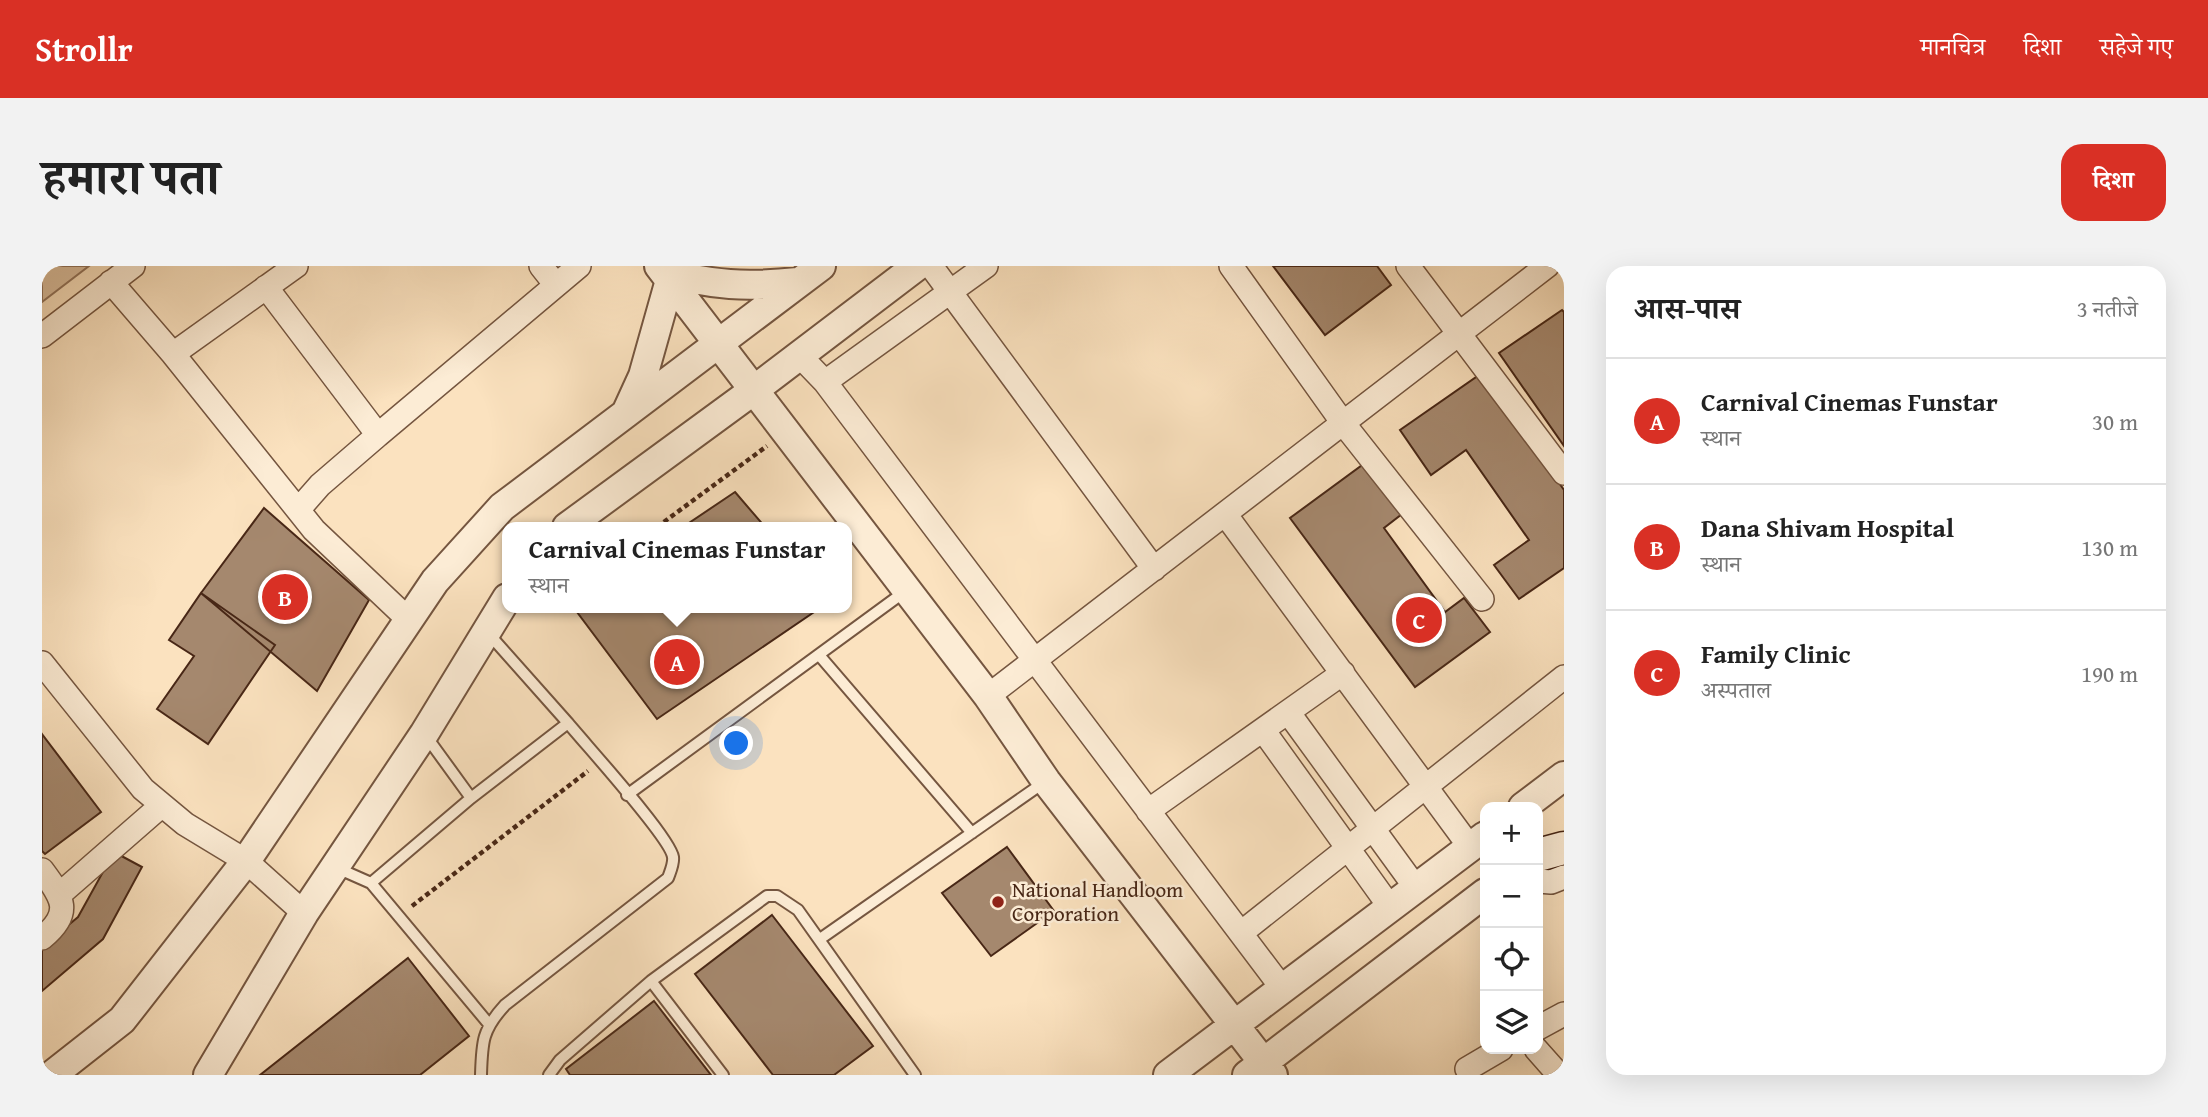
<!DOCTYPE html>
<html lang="hi">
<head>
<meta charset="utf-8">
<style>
	body { margin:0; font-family:"Gentium Book Plus","Noto Serif Devanagari",serif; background:#f2f2f2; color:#222 }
	.controls { position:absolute; right:21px; bottom:21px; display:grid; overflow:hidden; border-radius:14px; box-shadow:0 7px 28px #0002 }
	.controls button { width:63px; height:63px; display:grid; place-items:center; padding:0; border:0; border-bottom:2px solid #e0e0e0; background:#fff; color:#222; font:35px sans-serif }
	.you { position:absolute; left:695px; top:478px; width:24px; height:24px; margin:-18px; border:5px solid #fff; border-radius:50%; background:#1a73e8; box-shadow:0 0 0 10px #1a73e833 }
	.badge { display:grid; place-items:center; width:46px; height:46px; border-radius:50%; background:#d93025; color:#fff; font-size:23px; font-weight:700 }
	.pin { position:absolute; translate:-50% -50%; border:4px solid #fff; box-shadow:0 2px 7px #0006 }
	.popup { position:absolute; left:460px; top:256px; width:350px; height:91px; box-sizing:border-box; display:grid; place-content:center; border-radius:14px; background:#fff; filter:drop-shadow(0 2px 5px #0005); font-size:23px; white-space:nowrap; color:#767676 }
	.popup b { font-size:26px; color:#222 }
	.popup::after { content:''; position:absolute; left:50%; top:100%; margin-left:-14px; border:14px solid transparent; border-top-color:#fff }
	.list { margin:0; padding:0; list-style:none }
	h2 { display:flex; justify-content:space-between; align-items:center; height:91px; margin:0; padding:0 28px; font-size:30px }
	h2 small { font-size:23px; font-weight:400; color:#767676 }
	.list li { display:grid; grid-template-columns:46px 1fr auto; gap:21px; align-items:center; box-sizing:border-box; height:126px; padding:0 28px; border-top:2px solid #e0e0e0 }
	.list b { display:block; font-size:26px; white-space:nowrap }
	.list p { margin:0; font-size:23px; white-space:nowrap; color:#767676 }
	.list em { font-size:23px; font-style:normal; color:#767676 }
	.icon { flex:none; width:38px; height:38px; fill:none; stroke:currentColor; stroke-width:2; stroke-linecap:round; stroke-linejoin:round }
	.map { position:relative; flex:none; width:1522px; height:809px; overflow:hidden; border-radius:21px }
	header { display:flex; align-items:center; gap:42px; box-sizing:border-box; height:98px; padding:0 35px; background:#d93025; color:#fff }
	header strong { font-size:33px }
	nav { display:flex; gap:38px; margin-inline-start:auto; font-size:24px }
	.intro { display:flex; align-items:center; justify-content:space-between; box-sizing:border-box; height:168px; padding:0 42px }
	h1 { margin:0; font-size:49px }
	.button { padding:18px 32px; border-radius:21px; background:#d93025; color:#fff; font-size:24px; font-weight:700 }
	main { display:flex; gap:42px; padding:0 42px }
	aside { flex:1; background:#fff; border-radius:21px; box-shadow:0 7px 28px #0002 }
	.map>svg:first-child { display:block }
	.green { fill:#ddc2a2; stroke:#92745c; stroke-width:2 }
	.building { fill:#a5886e; stroke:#482716; stroke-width:2 }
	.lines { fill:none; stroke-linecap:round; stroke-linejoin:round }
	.service-casing { stroke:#755640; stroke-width:14 }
	.minor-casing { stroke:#755640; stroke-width:26 }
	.tertiary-casing { stroke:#755640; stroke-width:32 }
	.secondary-casing { stroke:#482716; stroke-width:35 }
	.path { stroke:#482716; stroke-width:4.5; stroke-dasharray:5 3.5; stroke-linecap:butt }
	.service { stroke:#fcecd5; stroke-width:10 }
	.minor { stroke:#fcecd5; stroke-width:23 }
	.tertiary { stroke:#fcecd5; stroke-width:28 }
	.secondary { stroke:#fcecd5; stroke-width:32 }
	.poi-dot { fill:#8f2418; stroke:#fcecd5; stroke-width:2.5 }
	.labels { text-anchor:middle; stroke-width:5; stroke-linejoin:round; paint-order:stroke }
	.poi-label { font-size:21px; fill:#482716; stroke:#fcecd5; text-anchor:start }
</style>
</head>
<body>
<header>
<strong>Strollr</strong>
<nav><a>मानचित्र</a><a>दिशा</a><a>सहेजे गए</a></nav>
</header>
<div class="intro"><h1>हमारा पता</h1><a class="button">दिशा</a></div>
<main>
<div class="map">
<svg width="1522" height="809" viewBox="0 0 1522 809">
	<rect width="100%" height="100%" fill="#fbe2bf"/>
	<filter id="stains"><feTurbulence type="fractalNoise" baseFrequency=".00286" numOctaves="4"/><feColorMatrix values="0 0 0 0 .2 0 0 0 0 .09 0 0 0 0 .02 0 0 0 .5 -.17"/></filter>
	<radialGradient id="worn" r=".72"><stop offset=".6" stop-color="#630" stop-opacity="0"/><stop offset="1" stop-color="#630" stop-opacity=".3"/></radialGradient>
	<path class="green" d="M0 0H47L0 36Z"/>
	<path class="building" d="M1231 0H1335L1349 19 1283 69Z
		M1520 44 1522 46V180L1457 87Z
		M1440 107 1522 224V302L1477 333 1452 299 1487 274 1424 184 1389 209 1358 164Z
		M1323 197 1360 248 1342 262 1403 346 1422 332 1448 366 1373 421 1248 252Z
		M693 226 723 261H641Z
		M222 242 327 334 275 425 159 327Z
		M159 327 233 379 166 478 115 443 152 390 127 374Z
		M532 342H778L615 453Z
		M0 468 59 546 3 588 0 585Z
		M965 581 1012 645 949 690 900 627Z
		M72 586 100 601 61 673 0 725V681L36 651Z
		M730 649 831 780 792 809H731L653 708Z
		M366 692 427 770 378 809H218Z
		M612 735 669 809H528L524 803Z"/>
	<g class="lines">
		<g class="service-casing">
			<path id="service" d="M777 389 930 567
				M384 470 429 532
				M585 529 865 324
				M295 602 329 617 429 532 526 457 446 367
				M329 617 446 757
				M778 673 1004 515
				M609 715 725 630H735L756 644 873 809
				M439 809C440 776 440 764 463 739L626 612C628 606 632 598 631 591 628 571 544 479 526 457
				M507 809 518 794 609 715 681 809"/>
		</g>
		<g class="minor-casing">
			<path id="minor" d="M499 0 514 19
				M889 0 1112 303
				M1189 0 1301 157 1440 333
				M1366 0 1522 207
				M69 16 131 88 272 264 368 355
				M224 21 336 169 537 0
				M0 70 91 0
				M131 88 254 0
				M758 90 783 116 1240 722
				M783 116 944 0
				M256 244 278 219 336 169
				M1183 248 1428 581
				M0 397 101 523 143 558 204 595 262 647
				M946 430 1505 0
				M1246 446 1374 622
				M1221 464 1348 641
				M1106 545 1301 407
				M0 604C21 632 31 647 0 672
				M1496 615 1509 616 1522 611
				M18 628 120 539
				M1199 667 1522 411
				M1496 762 1522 748
				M1494 783 1517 809
				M1425 803 1459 783"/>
		</g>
		<g class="tertiary-casing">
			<path id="tertiary" d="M617 0 946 430 1004 515 1231 809
				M621 5C668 20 707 21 756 16
				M585 145 601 110 628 14
				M525 261 712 124 875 0
				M1481 541 1522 510
				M10 809 80 754 204 595 393 315 460 241 779 0
				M166 809 262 647 382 468 465 332
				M1126 809 1443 570
				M1205 809 1443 627"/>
		</g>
		<g class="secondary-casing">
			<path id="secondary" d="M1496 589 1522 582"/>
		</g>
		<path class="path" d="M615 261 725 180
			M370 640 546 505"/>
		<use href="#service" class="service"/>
		<use href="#minor" class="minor"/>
		<use href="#tertiary" class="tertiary"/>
		<use href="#secondary" class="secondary"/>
	</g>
	<circle class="poi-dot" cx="956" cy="636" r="7"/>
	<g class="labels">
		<g class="poi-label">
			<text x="970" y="631">National Handloom<tspan x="970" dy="24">Corporation</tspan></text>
		</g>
	</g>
	<rect width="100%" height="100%" filter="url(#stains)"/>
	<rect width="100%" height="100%" fill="url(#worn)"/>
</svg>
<div class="controls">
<button>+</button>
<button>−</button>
<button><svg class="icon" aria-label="locate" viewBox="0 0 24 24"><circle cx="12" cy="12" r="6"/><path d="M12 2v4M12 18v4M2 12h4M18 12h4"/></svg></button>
<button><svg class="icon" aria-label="layers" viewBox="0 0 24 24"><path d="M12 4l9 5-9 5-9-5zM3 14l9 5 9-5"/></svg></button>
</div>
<div class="you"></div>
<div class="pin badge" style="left:635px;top:396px">A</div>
<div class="popup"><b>Carnival Cinemas Funstar</b>स्थान</div>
<div class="pin badge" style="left:243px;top:331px">B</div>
<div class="pin badge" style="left:1377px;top:354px">C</div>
</div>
<aside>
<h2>आस-पास<small>3 नतीजे</small></h2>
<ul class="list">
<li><span class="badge">A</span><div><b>Carnival Cinemas Funstar</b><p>स्थान</p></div><em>30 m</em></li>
<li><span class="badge">B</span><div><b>Dana Shivam Hospital</b><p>स्थान</p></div><em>130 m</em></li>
<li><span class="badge">C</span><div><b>Family Clinic</b><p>अस्पताल</p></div><em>190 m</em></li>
</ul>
</aside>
</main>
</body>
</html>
